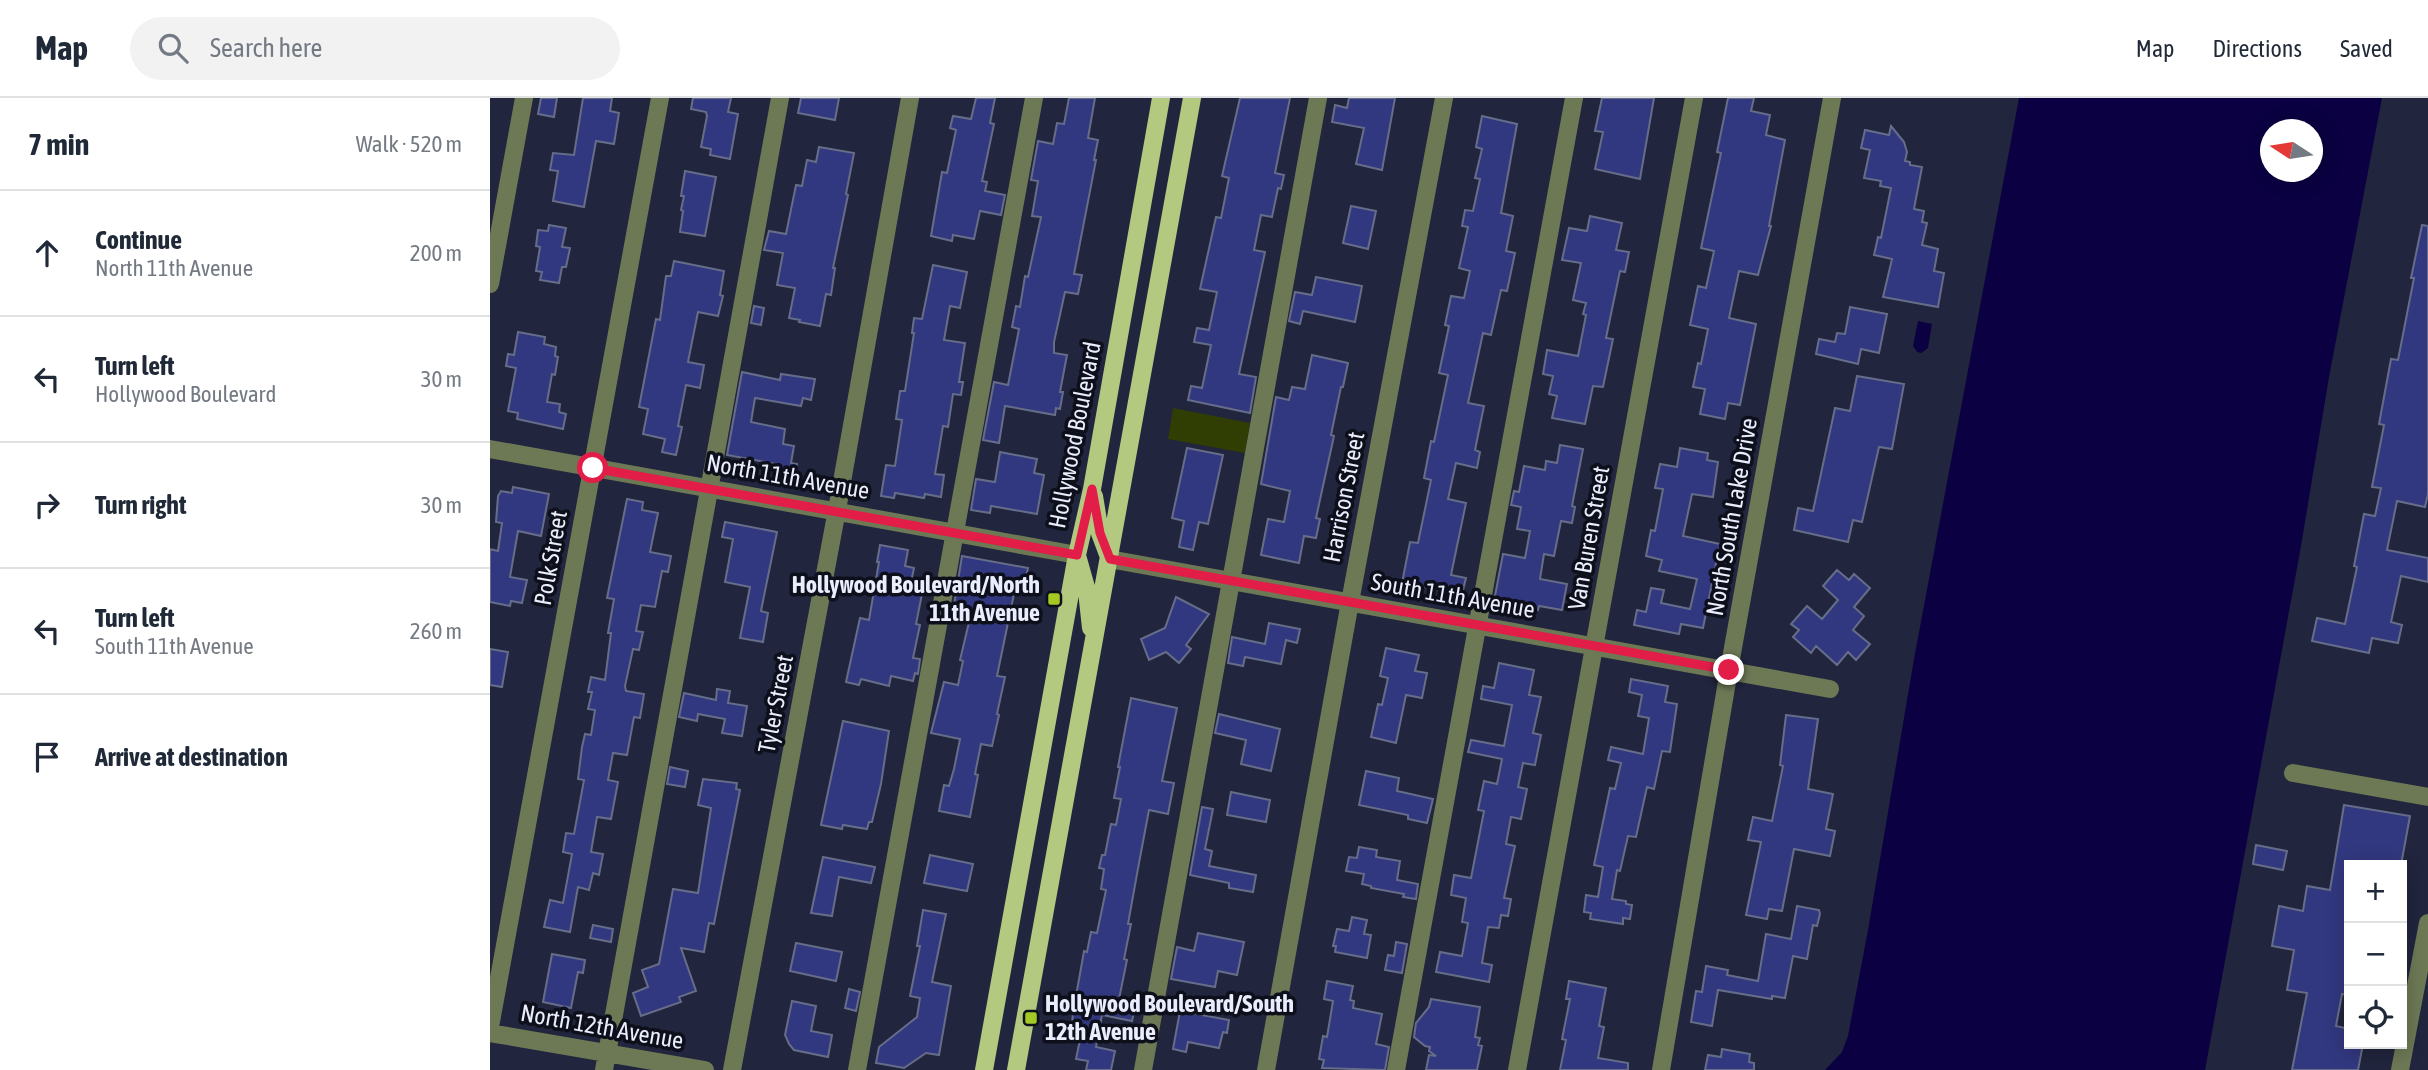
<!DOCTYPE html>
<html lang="en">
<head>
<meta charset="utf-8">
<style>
	body { margin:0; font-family:"Asap Condensed",sans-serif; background:#f2f2f3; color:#1f2937 }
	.controls { position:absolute; right:21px; bottom:21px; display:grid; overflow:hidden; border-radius:0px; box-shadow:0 4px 18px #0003 }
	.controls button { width:63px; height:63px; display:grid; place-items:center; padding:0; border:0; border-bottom:2px solid #e0e1e3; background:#fff; color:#1f2937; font:35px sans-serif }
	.compass { position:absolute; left:1770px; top:21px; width:63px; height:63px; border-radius:50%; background:#fff; box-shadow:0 4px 18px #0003; rotate:282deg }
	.stop { position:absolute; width:21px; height:21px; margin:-16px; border:5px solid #e11d48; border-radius:50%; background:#fff }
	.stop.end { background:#e11d48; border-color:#fff; box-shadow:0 2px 7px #0008 }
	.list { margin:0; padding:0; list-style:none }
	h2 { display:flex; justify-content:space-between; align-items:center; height:91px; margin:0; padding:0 28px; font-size:30px }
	h2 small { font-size:23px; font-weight:400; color:#747a83 }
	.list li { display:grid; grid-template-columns:46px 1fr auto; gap:21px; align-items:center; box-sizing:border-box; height:126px; padding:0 28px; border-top:2px solid #e0e1e3 }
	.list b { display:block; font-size:26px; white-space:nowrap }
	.list p { margin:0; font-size:23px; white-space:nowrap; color:#747a83 }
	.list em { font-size:23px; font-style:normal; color:#747a83 }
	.icon { flex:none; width:38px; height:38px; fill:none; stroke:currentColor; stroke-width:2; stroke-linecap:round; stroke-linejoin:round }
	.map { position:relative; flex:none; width:1938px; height:972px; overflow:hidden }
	header { display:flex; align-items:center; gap:42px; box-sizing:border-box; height:98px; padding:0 35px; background:#fff; border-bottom:2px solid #e0e1e3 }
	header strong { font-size:33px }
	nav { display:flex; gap:38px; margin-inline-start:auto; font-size:24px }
	.search { width:490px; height:63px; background:#f2f2f3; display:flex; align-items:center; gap:18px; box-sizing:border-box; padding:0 24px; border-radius:38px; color:#747a83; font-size:26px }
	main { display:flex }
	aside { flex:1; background:#fff }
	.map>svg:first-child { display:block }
	.green { fill:#313e03 }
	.water { fill:#0a0042; fill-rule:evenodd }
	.building { fill:#32387f; stroke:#666d89; stroke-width:2 }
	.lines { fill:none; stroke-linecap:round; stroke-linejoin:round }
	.minor { stroke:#6d7855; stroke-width:18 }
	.major { stroke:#b4c980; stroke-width:18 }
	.route { stroke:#e11d48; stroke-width:9 }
	.poi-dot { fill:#a4c824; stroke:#0d0f1a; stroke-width:2.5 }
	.labels { text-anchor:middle; stroke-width:7; stroke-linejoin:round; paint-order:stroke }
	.street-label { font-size:24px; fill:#e9edfd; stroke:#0d0f1a }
	.poi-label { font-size:24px; font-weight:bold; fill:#e9edfd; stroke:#0d0f1a; text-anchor:end }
</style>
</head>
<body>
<header>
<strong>Map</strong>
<div class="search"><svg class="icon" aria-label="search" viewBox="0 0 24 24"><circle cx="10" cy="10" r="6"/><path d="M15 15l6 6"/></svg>Search here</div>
<nav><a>Map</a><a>Directions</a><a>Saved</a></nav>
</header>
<main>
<aside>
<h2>7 min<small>Walk · 520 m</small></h2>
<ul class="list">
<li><svg class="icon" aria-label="ahead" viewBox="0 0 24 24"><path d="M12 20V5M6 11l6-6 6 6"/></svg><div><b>Continue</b><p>North 11th Avenue</p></div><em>200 m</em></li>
<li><svg class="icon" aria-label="left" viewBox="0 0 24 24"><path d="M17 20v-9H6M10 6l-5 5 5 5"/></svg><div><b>Turn left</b><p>Hollywood Boulevard</p></div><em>30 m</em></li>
<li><svg class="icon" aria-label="right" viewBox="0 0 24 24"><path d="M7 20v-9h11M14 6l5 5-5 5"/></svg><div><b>Turn right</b></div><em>30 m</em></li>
<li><svg class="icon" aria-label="left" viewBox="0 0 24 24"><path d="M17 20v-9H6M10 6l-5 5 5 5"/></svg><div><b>Turn left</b><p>South 11th Avenue</p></div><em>260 m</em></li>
<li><svg class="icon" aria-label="arrive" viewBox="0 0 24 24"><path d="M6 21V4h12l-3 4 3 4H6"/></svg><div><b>Arrive at destination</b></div></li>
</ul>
</aside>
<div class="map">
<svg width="1938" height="972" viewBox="0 0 1938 972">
	<rect width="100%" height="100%" fill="#21253d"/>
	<path class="green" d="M683 310 760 325 755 355 678 341Z"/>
	<path class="water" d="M1529 0H1892L1839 279 1811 448 1715 972H1335L1352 954 1358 938 1378 832 1424 561ZM1780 32H1822V74H1780Z
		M1428 223 1442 226 1438 250 1431 255 1427 254 1423 248Z"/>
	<path class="building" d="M51 0H67L64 19 48 16Z
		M93 0H122L120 13 129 15 124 46 106 43 94 109 63 103 68 73 60 72 63 55 84 57Z
		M203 0H241L238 14 248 16 240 61 220 57 221 51 211 49 217 18 216 14 201 11Z
		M311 0H349L345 22 308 15Z
		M486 0H505L500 25 504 26 492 83 497 84 495 93 515 97 511 117 490 113 484 141 463 137 462 143 441 138 452 74 457 75 466 32 460 30 463 18 481 21Z
		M579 0H605L598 40 608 42 604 62H606L584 176 592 177 588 196 575 194 564 244V255L577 257 570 294H573L570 311 566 310 565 317 515 308 509 345 493 342 504 284 518 287 529 231 522 229 526 208 530 209 535 178 538 179 551 119 542 118 548 83 541 82 548 43 563 46 567 25 574 26Z
		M750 0H800L785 75 794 77 791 91 788 90 782 119 771 117 764 152 775 154 749 276 766 279 760 315 698 302 701 288 712 290 721 247 704 244 707 230 719 232 727 194 710 191 726 119 731 120 739 80 732 78Z
		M859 0H905L892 72 866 66 874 30 842 24 845 7 857 10Z
		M1112 0H1164L1150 81 1105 71 1113 34 1105 33Z
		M1238 0H1264L1261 13 1280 17 1276 37 1295 42 1279 128H1281L1268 177 1249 173 1239 220 1266 226 1250 307 1238 305 1235 321 1210 316 1215 291 1203 289 1208 265 1211 266 1218 231 1200 227 1208 188 1216 190 1224 153 1211 150 1231 55 1227 54Z
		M992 18 1027 26 1011 115 1023 118 1016 153 1025 155 1017 193 1011 192 1001 237 993 235 978 305 994 308 985 352 990 354 987 370 966 365 958 401 976 405 961 477 976 480 972 496 912 485 920 444 928 445 941 382 934 380 941 343 944 344 958 277 949 275 959 228 955 227 961 198 974 200 980 173 969 170 978 129 972 128 975 112 983 113 990 81 985 80 992 51 986 49Z
		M1401 28 1414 44 1417 54 1415 63 1420 64V67L1432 69 1424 111 1434 113 1432 124 1437 125 1432 147 1448 151 1444 173 1454 175 1448 209 1393 199 1402 161 1384 157 1388 139 1391 140 1401 90 1390 88 1391 83 1374 80 1380 52 1371 50 1375 32 1399 37Z
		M329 49 364 55 356 96 358 97 343 170H345L341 197 336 196 330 228 309 224 310 222 299 220 305 190 287 187 293 155 274 152 279 133 296 136 306 87 312 88 317 62 326 64Z
		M195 73 226 79 215 138 190 134 193 113 191 112 194 98H191Z
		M861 108 886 113 878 151 853 145Z
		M1100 118 1132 125 1126 152 1139 154 1135 174 1130 173 1116 240 1123 241 1113 289 1103 288 1095 326 1062 320 1067 298 1059 296 1063 278 1053 276 1057 252 1088 258 1096 217 1093 216 1096 205 1083 202 1091 165 1072 162 1079 130 1097 133Z
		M59 127 76 130 72 149 80 150 76 169H72L69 185 50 182 52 174 46 173 50 149 46 148 48 132 58 133Z
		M1932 127 1938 128V396L1935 409 1907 403 1897 452 1938 460V484L1911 478 1901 524 1912 527 1908 545 1882 540 1879 555 1822 543 1827 520 1855 526 1867 469 1864 468 1874 416 1885 418 1891 390 1882 389 1894 327 1889 326 1901 261 1908 262 1924 180H1921Z
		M184 163 234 173 230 197 233 198 228 218 208 214 198 264 214 267 210 290 196 287 188 328 192 329 186 357 172 354 175 341 153 336 158 311 149 309 166 221 170 222 176 178H181Z
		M443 167 477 174 470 210 460 208 454 242 475 245 469 284H473L471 297 463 296 458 329 453 328 445 376 454 377 451 399 435 396 434 400 405 395 404 400 391 398 396 367 405 368 412 322 406 321 410 293H415L424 235H422L424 220 432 221Z
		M826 179 872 188 865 224 813 213 810 226 799 223 805 194 822 197Z
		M264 208 274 210 271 227 261 225Z
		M1360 209 1397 216 1389 255 1371 251 1368 266 1326 256 1329 241 1345 244 1347 235 1355 236Z
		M28 234 55 239 54 246 66 249 65 258 68 259 65 277 62 276 57 304 70 306 69 314 76 316 73 331 27 321 28 315 18 313 26 270 16 268 18 256 24 257Z
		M822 257 858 265 853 289H851L841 337 844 338 826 420 830 421 826 440 814 438 809 465 771 457 778 421 794 424 800 393 771 386 786 299 799 302 802 289 815 291Z
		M252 274 290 282 291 276 325 281 321 302 313 300 311 308 265 300 261 324 295 331 293 346 304 348 301 365 307 366 305 380 284 376 286 366 237 357Z
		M1367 278 1414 286 1402 351 1389 349 1372 424 1363 422 1358 444 1304 432 1308 410 1323 413 1345 310 1360 313Z
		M1070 347 1093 351 1082 408 1085 409 1082 425 1071 423 1064 458 1054 456 1050 481 1077 486 1072 512 1049 508 1048 512 1004 503 1013 456 1035 460 1040 433 1027 431 1031 409 1021 407 1024 393 1029 394 1034 368 1055 372 1056 363 1067 365Z
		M697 350 733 357 718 426 709 424 703 452 689 449 694 423 682 420Z
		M1190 350 1218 355 1217 362 1228 364 1223 399 1202 396 1193 438 1230 446 1213 530 1191 526 1189 536 1144 527 1147 512 1156 514 1161 490 1174 492 1171 505 1200 511 1207 481 1169 473 1172 462 1156 458 1161 432 1165 433 1173 391 1165 390 1170 366 1187 369Z
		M510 354 547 361 544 375 554 377 547 416 501 408 500 415 481 412 486 381 505 384Z
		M23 389 59 396 51 438 28 433 20 479 37 482 32 505 21 503 20 508 0 504V451L8 453 12 425 6 424 8 398 11 393 22 395Z
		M137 401 153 404 152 412 168 415 160 454 181 458 178 474 172 473 165 509 151 507 146 533 153 534 149 552 143 551 135 588 136 593 154 596 150 620 144 619 137 657 123 655 118 682 128 684 121 721 107 719 101 754 113 756 109 777 103 775 99 792 88 789 80 834 54 829 60 802 73 805 82 756 73 754 76 735 84 736 94 682 88 681 92 649 95 636 101 637 105 612 98 611 102 594H98L101 579 115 582 121 535H118L124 501 117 500Z
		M235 424 287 434 271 513 278 515 273 544 250 540 260 489 235 484 243 441 232 439Z
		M390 447 418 452 415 468 424 470 419 494 432 496 426 526 430 527 423 560 430 561 428 576 425 575 423 583 401 578 399 588 371 581 369 587 356 584 370 520 379 522 389 464H387Z
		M472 458 538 470 533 493 525 491 507 578 515 579 507 616 509 617 502 648 491 646 485 676 488 677 480 719 449 713 454 687 459 688 464 671 470 641 441 635 454 584 468 587 473 563 470 562 480 520 474 519 476 509 464 507Z
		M1347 472 1359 482 1364 476 1380 490 1364 509 1374 518 1363 532 1380 546 1366 562 1358 554 1347 567 1326 548 1321 555 1303 539 1309 532 1301 526 1317 508 1332 521 1348 502 1333 488Z
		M686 499 719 516 696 547 701 551 689 565 676 554 659 562 651 541 675 530Z
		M779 525 810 531 807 545 796 542 791 566 755 559 753 568 738 565 742 539 775 546Z
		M896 550 929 557 925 573 937 575 932 600 916 597 906 645 881 639 888 606 892 607 898 580 890 578Z
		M0 551 18 554 12 589 0 587Z
		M1009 565 1044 572 1039 597 1051 599 1043 635 1051 637 1045 667 1033 665 1028 689 1037 691 1031 721 1021 719 1016 746 1025 748 1014 800 1021 801 1018 818 1011 817 1009 830 998 829 992 865 1002 867 999 884 946 874 950 854 972 858 978 825 972 824 976 800 961 797 964 777 981 780 994 713 988 712 994 683 1007 686 1012 661 978 654 981 642 1014 648 1022 607 991 601 993 588 1004 590Z
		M1141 581 1178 588 1175 604 1187 606 1180 654 1172 653 1164 691 1157 689 1146 739 1138 738 1130 773 1127 772 1122 801 1136 803V806L1142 807 1140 821 1133 820V826L1100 821 1101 815 1094 814 1096 797 1108 799 1113 769 1104 767 1120 690 1125 691 1131 665 1118 662 1121 649 1153 656 1159 620 1148 618 1152 597 1139 594Z
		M227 591 240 593 238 605 257 608 252 638 232 635 235 621 208 616 207 623 189 619 194 595 226 602Z
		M641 600 687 610 672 683 684 685 678 716 659 712 649 765 638 826H641L634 861 637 862 628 906 645 909 642 923 612 917 606 949 625 953 621 972H596L598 963 586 961 593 927 582 925 583 915 594 853 597 854 601 834 607 835 616 792 611 791 614 771 609 770 612 757H615L621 726 626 727 631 701 624 700 630 669H628Z
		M729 616 790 631 781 673 751 666 756 642 725 635Z
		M1296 617 1328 621 1318 691 1343 696 1336 731 1345 733 1340 758 1304 751 1292 813 1279 811 1277 821 1256 817 1271 744 1258 742 1263 719 1282 723 1293 668 1290 667Z
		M353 623 399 633 391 686 382 724H379L377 731 353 727 352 731 331 727Z
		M180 669 198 673 195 689 177 686Z
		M876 673 909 680 907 693 943 701 937 725 918 721V717L869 707Z
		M213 681 247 685 246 691 250 692 224 826 219 825 214 854 191 850 206 893 189 899 191 904 151 918 143 895 158 889 152 872 169 866 183 791 208 795 221 710 208 707Z
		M741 694 780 702 776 724 737 717Z
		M1854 707 1920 718 1911 767H1859V897L1852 896 1846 928 1859 931V946H1873L1868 972H1802L1817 895 1797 892 1804 852 1782 848 1789 808 1813 813 1817 788 1840 792Z
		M712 709 723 711 715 751 722 753 719 768 766 777 763 794 739 790V785L700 777Z
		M1766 747 1797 753 1793 772 1763 766Z
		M869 749 887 752 886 759 910 763 907 782 928 786 926 801 913 799 914 796 881 790V788L872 786 874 776 856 773 859 759 867 760Z
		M440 757 483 766 477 793 434 785Z
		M333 759 385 769 381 785 349 779 342 818 321 815Z
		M1307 808 1329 812 1330 816 1327 828 1323 827 1317 861 1303 858 1295 900 1282 898V901L1228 892 1222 928 1201 924 1206 893 1212 894 1216 868 1238 872 1237 877 1268 883 1276 836 1301 841Z
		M433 812 456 816 442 884 461 888 449 957 436 955 414 970 386 965 389 949 427 919 430 900 420 898 430 848H427Z
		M862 819 877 822 874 836 881 837 877 860 845 854 846 848H843L847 831 859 833Z
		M103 827 123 831 121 844 100 840Z
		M708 835 754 844 747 877 728 873 725 889 681 881 687 849 704 853Z
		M906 844 917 846 912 875 895 872 898 857 904 858Z
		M306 845 352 854 346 883 300 873Z
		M62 856 95 862 93 875 88 874 81 910 53 904Z
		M837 883 863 888 860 902 864 903 863 910 892 916 886 946 899 949 895 972 832 970 834 962 829 961 833 938 837 939 843 903 834 901Z
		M1079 883 1116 890 1109 928 1114 929 1108 960 1138 965V972H1070L1076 942 1072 941 1080 901H1076Z
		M359 891 370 894 366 913 355 910Z
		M941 901 990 909 985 939 990 940 988 947 992 948 987 972H936L939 957 946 958 939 953 940 949 935 948 924 939 926 925 939 909Z
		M302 903 326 908 321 933 342 937 338 959 304 952 299 946 295 937Z
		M690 913 739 922 737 935 733 934 729 950 698 944 696 954 683 951Z
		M1232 951 1260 956 1259 964 1264 965V972H1215L1218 957 1231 959Z"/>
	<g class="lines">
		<path class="minor" d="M0 186 34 0
			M0 351 587 457
			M619 461 1340 591
			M1803 675 1938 699
			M0 929 170 0
			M0 935 215 972
			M114 972 290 0
			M242 972 347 412 420 0
			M367 972 544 0
			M653 972 828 0
			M776 972 860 504 954 0
			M906 972 1084 0
			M1027 972 1204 0
			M1171 972 1239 572 1342 0
			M1910 972 1938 825"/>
		<path class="major" d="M604 398 610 435 619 459
			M588 461 597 493 601 530
			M494 972 587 457 602 391 671 0
			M526 972 702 0"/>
	</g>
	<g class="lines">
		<path class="route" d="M103 370 587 457 602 391 610 435 620 461 1239 572"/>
	</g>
	<g class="poi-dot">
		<rect x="557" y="494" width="14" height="14" rx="3.5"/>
		<rect x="534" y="913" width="14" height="14" rx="3.5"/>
	</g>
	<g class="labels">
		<g class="street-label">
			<text transform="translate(585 337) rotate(-79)" y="8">Hollywood Boulevard</text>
			<text transform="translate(298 379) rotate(10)" y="8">North 11th Avenue</text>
			<text transform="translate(854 399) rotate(-79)" y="8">Harrison Street</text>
			<text transform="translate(1242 419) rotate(-80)" y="8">North South Lake Drive</text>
			<text transform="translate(1099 440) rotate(-80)" y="8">Van Buren Street</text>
			<text transform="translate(61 460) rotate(-80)" y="8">Polk Street</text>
			<text transform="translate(963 498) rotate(10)" y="8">South 11th Avenue</text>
			<text transform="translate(286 606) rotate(-79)" y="8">Tyler Street</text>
			<text transform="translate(112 929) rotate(10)" y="8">North 12th Avenue</text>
		</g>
		<g class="poi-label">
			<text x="550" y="495">Hollywood Boulevard/North<tspan x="550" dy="28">11th Avenue</tspan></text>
			<text x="555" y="914" text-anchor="start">Hollywood Boulevard/South<tspan x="555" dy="28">12th Avenue</tspan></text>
		</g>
	</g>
</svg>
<div class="controls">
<button>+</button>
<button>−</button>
<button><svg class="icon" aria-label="locate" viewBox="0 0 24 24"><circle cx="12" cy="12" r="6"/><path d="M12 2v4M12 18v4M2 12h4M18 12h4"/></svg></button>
</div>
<svg class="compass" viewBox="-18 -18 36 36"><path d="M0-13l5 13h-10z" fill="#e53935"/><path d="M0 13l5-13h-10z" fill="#747a83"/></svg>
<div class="stop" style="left:103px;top:370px"></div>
<div class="stop end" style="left:1239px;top:572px"></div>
</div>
</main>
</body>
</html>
